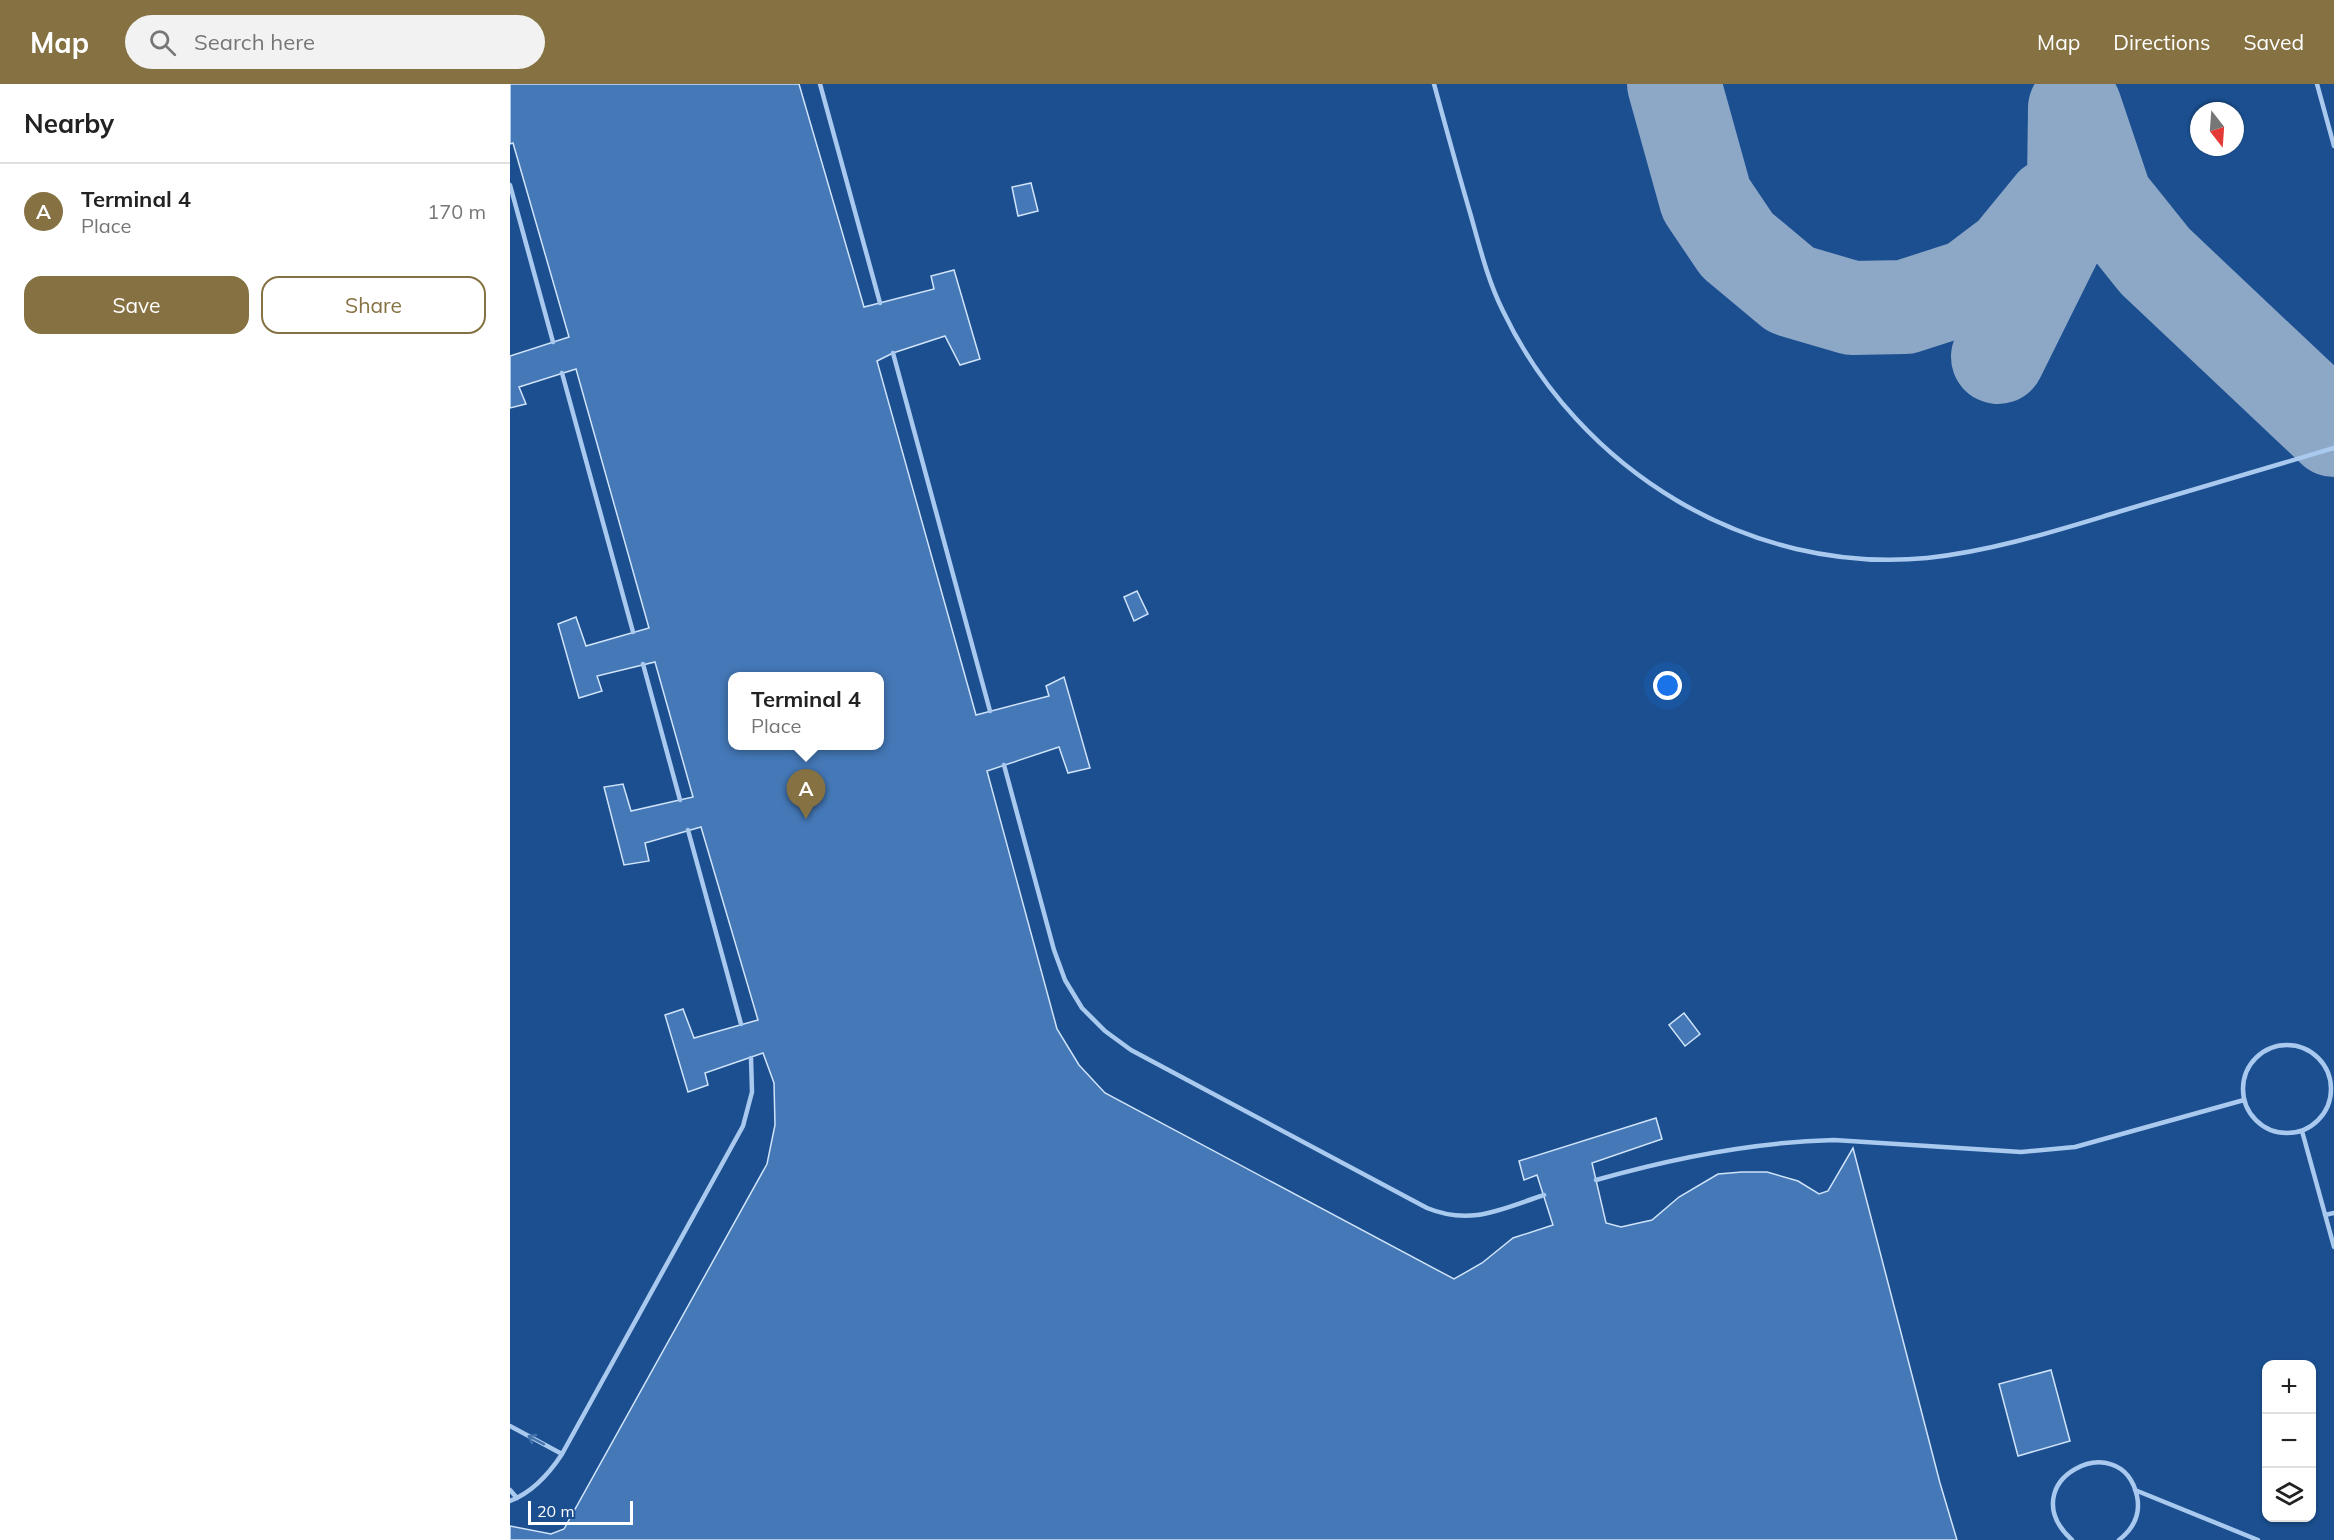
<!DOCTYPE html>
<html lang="en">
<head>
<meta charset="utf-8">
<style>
	body { margin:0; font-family:Mulish,sans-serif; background:#f2f2f2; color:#222 }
	.controls { position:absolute; right:18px; bottom:18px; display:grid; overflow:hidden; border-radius:12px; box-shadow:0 2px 4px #0004 }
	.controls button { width:54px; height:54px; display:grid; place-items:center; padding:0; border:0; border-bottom:2px solid #e0e0e0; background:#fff; color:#222; font:30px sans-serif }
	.compass { position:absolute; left:1680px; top:18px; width:54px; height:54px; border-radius:50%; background:#fff; box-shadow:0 2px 4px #0004; rotate:163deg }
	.scale { position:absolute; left:18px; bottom:15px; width:105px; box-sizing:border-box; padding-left:6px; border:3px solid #fff; border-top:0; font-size:16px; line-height:21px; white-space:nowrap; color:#fff; -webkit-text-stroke:4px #1b4f8f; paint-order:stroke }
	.you { position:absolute; left:1158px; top:602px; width:21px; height:21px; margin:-15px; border:4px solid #fff; border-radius:50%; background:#1a73e8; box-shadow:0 0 0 9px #1a73e833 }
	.badge { display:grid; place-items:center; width:39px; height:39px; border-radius:50%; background:#857141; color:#fff; font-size:20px; font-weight:700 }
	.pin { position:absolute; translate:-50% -50px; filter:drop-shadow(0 2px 3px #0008) }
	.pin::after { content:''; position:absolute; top:32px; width:21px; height:18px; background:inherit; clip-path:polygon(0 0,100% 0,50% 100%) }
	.popup { position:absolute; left:218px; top:588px; width:156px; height:78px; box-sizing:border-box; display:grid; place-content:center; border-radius:12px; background:#fff; filter:drop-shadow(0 2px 4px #0005); font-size:20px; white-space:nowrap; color:#767676 }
	.popup b { font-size:22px; color:#222 }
	.popup::after { content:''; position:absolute; left:50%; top:100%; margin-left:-12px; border:12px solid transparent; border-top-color:#fff }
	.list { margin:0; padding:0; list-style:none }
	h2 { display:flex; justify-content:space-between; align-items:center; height:78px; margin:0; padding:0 24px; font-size:26px }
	h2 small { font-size:20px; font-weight:400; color:#767676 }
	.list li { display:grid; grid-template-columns:39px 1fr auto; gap:18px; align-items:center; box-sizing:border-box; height:96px; padding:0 24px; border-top:2px solid #e0e0e0 }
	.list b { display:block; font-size:22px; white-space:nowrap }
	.list p { margin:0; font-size:20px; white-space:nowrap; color:#767676 }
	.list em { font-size:20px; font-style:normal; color:#767676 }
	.actions { display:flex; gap:12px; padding:18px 24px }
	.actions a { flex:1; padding:14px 0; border:2px solid #857141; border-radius:18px; text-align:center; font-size:21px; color:#857141 }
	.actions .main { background:#857141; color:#fff }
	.icon { flex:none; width:33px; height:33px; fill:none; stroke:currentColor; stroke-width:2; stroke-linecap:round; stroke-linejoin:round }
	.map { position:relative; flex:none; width:1824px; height:1456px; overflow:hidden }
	header { display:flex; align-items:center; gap:36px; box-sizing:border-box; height:84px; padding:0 30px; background:#857141; color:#fff }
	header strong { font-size:28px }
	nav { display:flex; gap:33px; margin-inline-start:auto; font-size:21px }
	.search { width:420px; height:54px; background:#f2f2f2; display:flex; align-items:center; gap:15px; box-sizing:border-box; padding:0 21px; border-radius:33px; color:#767676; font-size:22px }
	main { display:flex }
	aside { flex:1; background:#fff }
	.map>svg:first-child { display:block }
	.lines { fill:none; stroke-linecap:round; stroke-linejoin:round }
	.taxiway { stroke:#8da7c7; stroke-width:94 }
	.building { fill:#4478b7; stroke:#cfe3fa; stroke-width:1.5; fill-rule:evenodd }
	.lane { stroke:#a9c9ee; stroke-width:4.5 }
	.oneway { stroke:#4674ac }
</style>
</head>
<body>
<header>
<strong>Map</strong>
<div class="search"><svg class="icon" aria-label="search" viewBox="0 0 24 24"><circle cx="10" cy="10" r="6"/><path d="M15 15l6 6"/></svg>Search here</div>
<nav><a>Map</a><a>Directions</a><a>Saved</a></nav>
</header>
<main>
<aside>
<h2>Nearby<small></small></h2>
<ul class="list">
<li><span class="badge">A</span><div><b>Terminal 4</b><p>Place</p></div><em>170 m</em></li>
</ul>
<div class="actions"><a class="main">Save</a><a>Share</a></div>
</aside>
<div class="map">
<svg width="1824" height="1456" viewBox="0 0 1824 1456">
	<rect width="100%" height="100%" fill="#1b4f8f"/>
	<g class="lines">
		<path class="taxiway" d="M1164 0 1196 115 1227 161 1281 206 1342 224 1395 223 1460 202 1501 171 1542 121
			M1488 273 1553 142 1564 99 1565 24 1596 116 1613 137 1645 177 1824 346"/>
	</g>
	<path class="building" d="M0 0H289L354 223 424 205 421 192 444 186 470 275 450 281 435 252 383 269 367 277 466 631 539 612 536 602 554 593 580 684 558 689 549 663 477 687 547 945 569 981 595 1009 944 1195 972 1179 1003 1154 1043 1141 1027 1091 1014 1096 1009 1077 1146 1034 1152 1055 1082 1079 1096 1139 1111 1143 1142 1136 1169 1113 1208 1090 1232 1088H1257L1288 1097 1309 1110 1318 1107 1343 1064 1430 1399 1447 1456H0V1442L41 1450 54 1445 257 1080 265 1041 264 999 253 969 195 989 198 1001 178 1008 155 931 173 925 184 954 248 936 191 743 135 759 139 777 114 781 94 703 113 700 121 727 183 713 145 578 87 592 92 607 69 614 48 540 66 533 76 562 139 544 66 285 9 303 16 320 0 324V272L59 253 3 59 0 60ZM222 592H370V662H222Z
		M521 99 528 127 508 132 502 103Z
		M627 507 638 530 624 537 614 513Z
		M1174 929 1190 950 1175 962 1159 941Z
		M1541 1286 1560 1357 1508 1372 1489 1300Z"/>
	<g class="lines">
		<path class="lane" d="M310 0 370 219
			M924 0C936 44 948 88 961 132 970 164 978 197 993 227 1069 386 1239 491 1417 474 1483 467 1545 447 1608 428 1680 407 1752 386 1824 364
			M1807 0 1824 62
			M0 101 43 258
			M383 269 480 627
			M52 289 123 548
			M133 580 170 716
			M494 681 544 866 555 896 572 924 595 947 621 966 917 1124C961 1142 991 1125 1034 1111
			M178 746 231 940
			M1733 1005a44 44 0 1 1 88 0a44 44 0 1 1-88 0Z
			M1792 1047 1824 1163
			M1086 1096C1163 1074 1244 1058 1324 1056L1511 1068 1565 1063 1734 1016
			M1815 1131 1824 1129
			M0 1342 52 1370
			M0 1406 7 1414
			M1625 1406 1748 1456
			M0 1417C23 1408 39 1390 52 1370L233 1042 242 1008 241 974
			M1562 1456C1499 1398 1611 1340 1627 1412 1631 1431 1623 1445 1609 1456"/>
	</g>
	<defs><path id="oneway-shaft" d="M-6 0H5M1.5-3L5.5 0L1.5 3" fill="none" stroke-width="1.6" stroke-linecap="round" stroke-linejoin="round" transform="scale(1.5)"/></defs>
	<use class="oneway" href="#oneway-shaft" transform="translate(26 1356) rotate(-152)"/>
</svg>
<div class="controls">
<button>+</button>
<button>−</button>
<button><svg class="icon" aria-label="layers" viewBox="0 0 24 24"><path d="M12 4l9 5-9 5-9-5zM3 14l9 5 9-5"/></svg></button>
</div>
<svg class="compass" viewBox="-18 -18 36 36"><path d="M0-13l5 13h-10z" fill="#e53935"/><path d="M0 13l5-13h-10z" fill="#767676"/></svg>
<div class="scale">20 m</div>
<div class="you"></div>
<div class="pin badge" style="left:296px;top:735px">A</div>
<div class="popup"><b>Terminal 4</b>Place</div>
</div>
</main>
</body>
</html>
